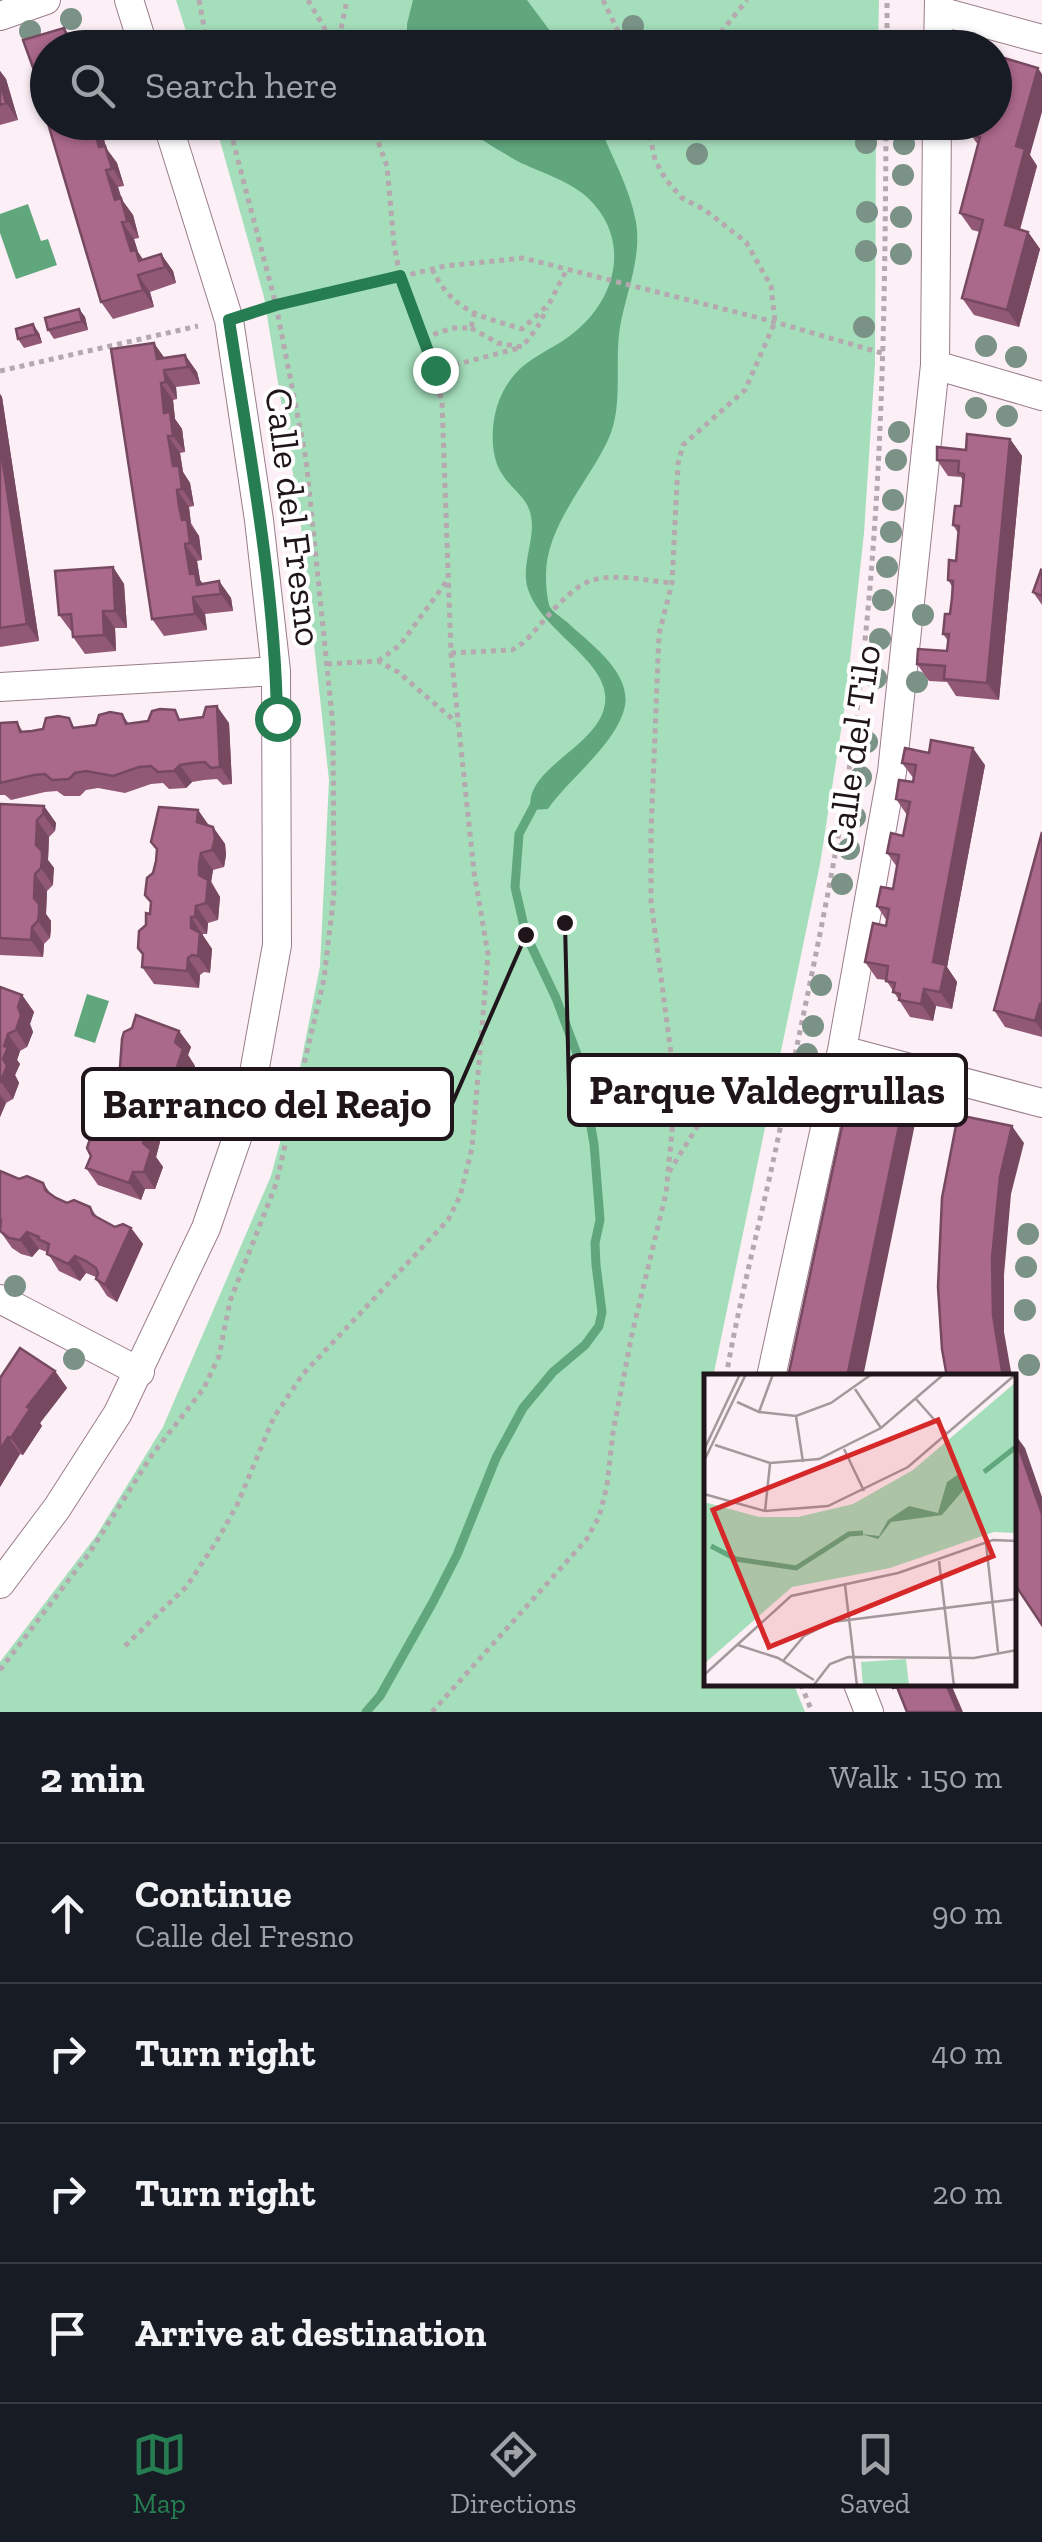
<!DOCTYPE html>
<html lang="en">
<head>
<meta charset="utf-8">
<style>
	body { margin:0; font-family:"Zilla Slab",serif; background:#242831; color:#f1f3f6 }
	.stop { position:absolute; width:30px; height:30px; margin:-22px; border:8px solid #267d51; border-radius:50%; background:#fff }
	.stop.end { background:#267d51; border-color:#fff; box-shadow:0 2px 10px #0008 }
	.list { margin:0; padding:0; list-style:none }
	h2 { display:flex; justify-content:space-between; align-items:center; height:130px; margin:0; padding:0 40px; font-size:42px }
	h2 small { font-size:32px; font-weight:400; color:#9ea1a6 }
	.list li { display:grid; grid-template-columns:65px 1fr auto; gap:30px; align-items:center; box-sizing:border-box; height:140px; padding:0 40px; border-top:2px solid #363941 }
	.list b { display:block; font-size:38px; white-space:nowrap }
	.list p { margin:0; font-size:32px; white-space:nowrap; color:#9ea1a6 }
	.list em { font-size:32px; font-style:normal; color:#9ea1a6 }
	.icon { flex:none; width:55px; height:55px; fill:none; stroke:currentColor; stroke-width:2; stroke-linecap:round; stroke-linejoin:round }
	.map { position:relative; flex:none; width:1042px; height:1712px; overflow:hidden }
	.search { position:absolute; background:#171b24; box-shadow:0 2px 8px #0004; left:30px; right:30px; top:30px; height:110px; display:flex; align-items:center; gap:25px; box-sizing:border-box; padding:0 35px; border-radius:55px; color:#9ea1a6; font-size:38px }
	.sheet { height:690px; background:#171b24 }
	nav { display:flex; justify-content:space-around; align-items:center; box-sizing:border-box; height:140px; border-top:2px solid #363941; background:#171b24; font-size:28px; color:#9ea1a6 }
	nav a { display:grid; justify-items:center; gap:5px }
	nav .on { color:#267d51 }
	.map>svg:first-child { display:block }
	.green { fill:#a5debb }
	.water { fill:#60a77e }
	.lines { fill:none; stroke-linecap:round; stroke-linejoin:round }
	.stream { stroke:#60a77e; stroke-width:9 }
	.street-casing { stroke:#9a7d8b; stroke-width:30 }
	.path { stroke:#b5a9af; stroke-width:5; stroke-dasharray:5 5; stroke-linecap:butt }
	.street { stroke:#fff; stroke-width:28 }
	.tree { fill:#7a9386 }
	.wall { fill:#925977 }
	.shaded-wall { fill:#774961 }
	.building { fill:#aa688a; stroke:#774961; stroke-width:2.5 }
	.route { stroke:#267d51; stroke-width:12 }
	.labels { text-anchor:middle; stroke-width:8; stroke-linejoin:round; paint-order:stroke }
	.street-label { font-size:38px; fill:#20151a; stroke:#fff }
	.inset-river { fill:none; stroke:#60a77e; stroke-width:5 }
	.inset-road { fill:none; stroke:#a4989d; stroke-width:2.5 }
	.view { fill:#d62828; fill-opacity:0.15; stroke:#d62828; stroke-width:5 }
	.inset-edge { fill:none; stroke:#20151a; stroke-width:5 }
	.leader { fill:none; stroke:#20151a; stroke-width:4 }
	.callout-dot { fill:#20151a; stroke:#fff; stroke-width:4 }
	.callout { fill:#fff; stroke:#20151a; stroke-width:4 }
	.callout-label { font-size:40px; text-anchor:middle; font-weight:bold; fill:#20151a }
</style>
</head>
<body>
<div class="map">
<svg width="1042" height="1712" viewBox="0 0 1042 1712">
	<rect width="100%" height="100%" fill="#fceff5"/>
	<path class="green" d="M176 0H879L878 47H191Z
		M215 123H876L875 364 864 533 845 705 820 864 713 1377H707V1684L794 1685 805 1712H0V1662L96 1536 163 1427 271 1176 300 1068 320 966 329 780 300 517 264 297Z"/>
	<path class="water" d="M413 0H527L562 47H407V24Z
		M457 123H598C611 155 630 188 636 222 642 257 626 293 620 327 614 363 624 406 608 440 588 483 545 527 546 577 546 585 547 600 550 607 553 612 562 618 567 622 589 643 631 671 625 706 617 744 569 778 548 809L531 810C522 765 611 744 605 694 601 658 543 630 529 592 519 568 536 540 531 516 526 489 496 486 493 445 491 419 498 393 515 374 532 355 558 347 577 330 618 295 630 238 588 198 571 182 543 173 521 163 499 151 477 137 457 123Z
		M28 204 41 241 48 239 57 265 16 279 0 233V214Z
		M87 994 109 1001 95 1043 74 1036Z"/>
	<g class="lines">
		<path class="stream" d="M366 1712 380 1696 433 1602 457 1555 496 1458 523 1408 553 1372 585 1345 599 1326 602 1312 596 1265 595 1243 600 1220 594 1144 586 1099 577 1054 556 998 526 935 515 887 519 834 535 804"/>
		<g class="street-casing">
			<path id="street" d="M129 0 144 48
				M939 11 1042 39
				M0 16 46 0
				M938 48 939 0
				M935 365 1042 396
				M0 687 276 671
				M842 1050 1042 1103
				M0 1299 140 1372
				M771 1377 842 1050 892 772 935 365 937 122
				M0 1584 57 1508 118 1413 206 1228 248 1106 277 945 276 671 259 520 229 320 167 122
				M858 1684 869 1712"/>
		</g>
		<path class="path" d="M199 0 208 48
			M308 0 336 48
			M603 0 626 48
			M337 48 347 0
			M708 48 747 0
			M887 48V0
			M432 269C453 312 480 316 522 329L549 304 567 269
			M255 312 445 266 523 258 775 322 885 354
			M471 328 498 343 522 347 537 328 547 308
			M424 338 452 328H471L474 315
			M435 370 519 348
			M0 371 198 326
			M451 653 512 650 523 643C541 626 569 586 593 580 617 573 647 581 672 583
			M378 661 400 645 447 581
			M327 664 378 661 398 672 456 722
			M669 1172 702 1119 751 1069 791 1065
			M726 1377C741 1290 765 1205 782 1119 809 984 841 847 857 710 882 513 885 321 886 122
			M125 1646 187 1586 218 1539 237 1505 274 1417 303 1374 448 1220 460 1196 472 1148 488 954 474 872 451 653 442 402 424 338 409 305 400 276 394 244 387 166 371 122
			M0 1670 90 1552 152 1455 204 1388 219 1356 230 1301 276 1184 324 979 334 893 333 726 306 459 276 305 228 122
			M801 1684 812 1712
			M432 1712 586 1540 599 1517 607 1486 613 1432 632 1334 666 1193 673 1121V1069L651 901V832L659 634 672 583 678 464 683 445 745 390 775 322 771 286 746 242 705 210 682 198 666 180 655 160 647 122"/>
		<use href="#street" class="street"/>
	</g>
	<g class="tree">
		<circle cx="71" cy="19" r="11"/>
		<circle cx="633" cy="26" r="11"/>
		<circle cx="30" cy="31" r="11"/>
		<circle cx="866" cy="143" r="11"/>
		<circle cx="904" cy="144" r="11"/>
		<circle cx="697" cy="154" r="11"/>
		<circle cx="903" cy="175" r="11"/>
		<circle cx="867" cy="212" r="11"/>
		<circle cx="901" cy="217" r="11"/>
		<circle cx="866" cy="251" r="11"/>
		<circle cx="901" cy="254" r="11"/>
		<circle cx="864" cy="327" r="11"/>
		<circle cx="986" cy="346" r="11"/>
		<circle cx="1016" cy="357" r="11"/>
		<circle cx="976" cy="408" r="11"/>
		<circle cx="1007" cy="416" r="11"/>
		<circle cx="899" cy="432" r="11"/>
		<circle cx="896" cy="460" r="11"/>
		<circle cx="893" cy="500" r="11"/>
		<circle cx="891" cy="532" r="11"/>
		<circle cx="887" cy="567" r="11"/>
		<circle cx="883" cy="600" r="11"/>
		<circle cx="923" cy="615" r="11"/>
		<circle cx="880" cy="639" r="11"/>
		<circle cx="876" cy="678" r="11"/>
		<circle cx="917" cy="682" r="11"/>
		<circle cx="867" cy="742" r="11"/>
		<circle cx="861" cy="777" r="11"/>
		<circle cx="855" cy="817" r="11"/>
		<circle cx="849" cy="849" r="11"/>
		<circle cx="842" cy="884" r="11"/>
		<circle cx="821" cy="985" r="11"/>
		<circle cx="813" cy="1026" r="11"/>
		<circle cx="807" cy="1054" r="11"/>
		<circle cx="1028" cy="1234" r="11"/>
		<circle cx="1026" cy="1267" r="11"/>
		<circle cx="15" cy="1286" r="11"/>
		<circle cx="1025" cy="1310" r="11"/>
		<circle cx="74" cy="1359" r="11"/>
		<circle cx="1029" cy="1365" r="11"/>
	</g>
	<path class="wall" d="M64 28 74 41 96 35 105 48H48V122H105L108 133 103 135 106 148 117 163 124 186 118 187 122 200 133 215 139 238 134 239 138 252 143 260 161 254 173 271 176 283 150 292 154 307 113 319 101 302 39 93 42 92 23 40Z
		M0 71 6 79 18 120 0 125Z
		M974 122 1030 155 1037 166 1020 230 1028 232 1040 249 1019 327 974 315 962 298 980 232 972 230 960 213 978 145 971 135Z
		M79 309 85 317 88 330 54 339 48 330Z
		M39 333 42 343 24 348 18 339Z
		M111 349 164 358 185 355 197 372 200 384 176 387 177 399 173 400 175 419 182 429 185 452 180 453 183 472 190 483 194 506 189 507 191 523 199 536 202 560 197 561 200 580 203 584 219 581 231 598 233 611 205 614 207 630 164 636 152 619Z
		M0 394 2 397 39 641 0 647Z
		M1010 439 1022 456 999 700 956 696 947 682 929 681 917 664 947 651 948 641 943 634 950 614 953 588 948 580 956 561 958 533 953 525 961 506 963 481 961 477 948 476 937 460Z
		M113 567 124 584 127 628H115L116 651 85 654 73 637V631H71L59 615Z
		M1042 571V605L1033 592Z
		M122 714 129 724 182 720 229 723 232 784 223 785 217 779 204 780 192 782 186 788 169 789 163 783 151 784 125 793 98 788 86 790 80 796H64L57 791 45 792 11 800 5 795H0V723L17 722 23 732 96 725Z
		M902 763 985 765 947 967 957 982 952 1009 936 1006 933 1021 910 1017 886 980 877 979 865 962 886 926 887 921 877 906 893 889 897 867 887 853 903 836 907 815 896 799 913 782 914 779Z
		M0 804 44 806 56 823 55 831 49 837 48 860 54 868 53 876V885L47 891 46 914 51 921V930L50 938 44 944 43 957 0 955Z
		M198 810 209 826 213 827 225 844 226 855 224 867 213 870 211 881 220 897 218 920 208 923 207 934H203V936L212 949 210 973 204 972 200 975 199 988 154 984 142 967 143 956 138 948 150 914 151 903 145 895 153 873 157 850 151 842Z
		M1042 832V1037L1005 1027 994 1010Z
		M0 987 22 995 34 1012 30 1024 33 1032 27 1047 20 1051 17 1060 20 1064 15 1075 19 1083 13 1099 6 1103 0 1117Z
		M179 1031 191 1047 188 1055 195 1066 187 1087H177L173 1098 172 1105 179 1116 176 1130 171 1138H161L156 1157 163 1167 155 1189H145L141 1200 98 1185 86 1168 120 1067Z
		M0 1170 19 1179 43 1183 51 1194 56 1198 67 1203 90 1207 98 1218 103 1222 115 1227 131 1228 143 1244 117 1302 107 1296 96 1279V1277L86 1273 80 1281 59 1271 47 1252 39 1249 32 1257 21 1254 12 1248 0 1231Z
		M55 1371 67 1388 40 1423 42 1426 23 1455 20 1454 0 1487V1378Z"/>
	<path class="shaded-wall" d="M1038 68 1042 74V112L1030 155 1037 166 1016 242 1005 225 1016 146Z
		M0 71 6 79 18 120 6 103 0 82Z
		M92 122H94L103 135 106 148 117 163 124 186 99 147Z
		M106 170 118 187 122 200 133 215 139 238 115 200Z
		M122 222 134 239 138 252 148 267 149 271 131 251Z
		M1028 232 1040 249 1019 327 1007 310Z
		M161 254 173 271 176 283 165 267Z
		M138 275 150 292 154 307 143 290Z
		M79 309 85 317 88 330 82 321Z
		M33 324 39 333 42 343 36 334Z
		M154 343 166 360 157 359Z
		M185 355 197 372 200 384 188 367Z
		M164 370 176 387 177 399 166 382Z
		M161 383 173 400 175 419 182 429 185 452 173 436 164 413Z
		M0 394 2 397 39 641 27 624 0 444Z
		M168 436 180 453 183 472 190 483 194 506 182 489 173 466Z
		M1010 439 1022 456 999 700 987 683Z
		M177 490 189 507 191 526 199 536 202 560 190 543 182 520Z
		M185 544 197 561 200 580 207 590 205 596 190 574Z
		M113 567 124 584 127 628 115 611Z
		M219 581 231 598 233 611 221 594Z
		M193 597 205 614 207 630 195 614Z
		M103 611 115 628 116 651 104 635Z
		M217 706 229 723 232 784 220 767Z
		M973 748 985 765 947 967 957 982 952 1009 940 992 933 962Z
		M180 765 192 782 186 788 174 771Z
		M44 806 56 823 55 831 43 814Z
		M198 810 210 827 197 822Z
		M37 820 49 837 48 860 54 868 53 885 41 868 36 845Z
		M213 827 225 844 226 855 224 867 212 850Z
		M201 853 213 870 211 883 220 897 218 920 206 903 199 875Z
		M35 874 47 891 46 914 51 921 50 938 38 921 34 898Z
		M196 906 208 923 207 934 195 917Z
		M191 917 212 949 210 973 198 956 191 928Z
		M32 927 44 944 43 957 31 940Z
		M188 958 200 975 199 988 187 971Z
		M924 989 936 1006 933 1021 921 1004Z
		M22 995 34 1012 30 1024 33 1032 27 1047 16 1030 18 1007Z
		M1040 1004 1042 1007V1031L1035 1021Z
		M179 1031 191 1047 188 1055 195 1066 187 1087 176 1070 175 1042Z
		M8 1034 20 1051 17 1060 20 1064 15 1075 19 1083 13 1099 1 1082 4 1046Z
		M165 1070 177 1087 172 1105 179 1116 176 1130 171 1138 160 1121 159 1093Z
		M0 1094 6 1103 0 1117Z
		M904 1102 916 1119 863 1377H847Z
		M149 1121 161 1138 156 1157 163 1167 155 1189 144 1172 143 1143Z
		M1012 1126 1024 1143 1011 1194 1004 1275V1332L1012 1377H1003L993 1315 992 1258 1000 1177Z
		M133 1172 145 1189 141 1200 129 1183Z
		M131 1228 143 1244 117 1302 105 1285Z
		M27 1232 39 1249 32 1257 20 1240Z
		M75 1256 86 1273 80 1281 68 1264Z
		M55 1371 67 1388 40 1423 42 1426 23 1455 11 1438 27 1407Z
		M1014 1393 1018 1416 1014 1411Z
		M1014 1433 1025 1448 1042 1497V1514Z
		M8 1437 20 1454 0 1487V1450Z
		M946 1684H951L963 1712H958Z"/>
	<path class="building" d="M64 28 69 43 96 35 100 47 48 48V122H92L99 147 105 146 112 169 106 170 115 200 121 198 127 221 122 222 131 251 136 250 139 261 161 254 165 267 138 275 143 290 101 302 39 93 42 92 23 40Z
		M994 55 1038 68 1016 146 1025 149 1005 225 1028 232 1007 310 962 298 983 220 960 213 980 137 971 135 974 122H994Z
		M0 82 6 103 0 105Z
		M79 309 82 321 48 330 45 318Z
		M33 324 36 334 18 339 16 329Z
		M154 343 157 359 185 355 188 367 164 370 166 382 161 383 164 413 170 412 173 436H168L173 466H179L182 489 177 490 179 506 182 520 187 519 190 543 185 544 190 574 195 573 197 585 219 581 221 594 193 597 195 614 152 619 111 349Z
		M967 434 1010 439 987 683 944 679 945 666 917 664 918 649 947 651 949 634H943L945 614H950L952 598 953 581 948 580 949 560 956 561 959 526 953 525 954 515 955 506H961L964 474 958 473 959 461 937 460V447L966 450Z
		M0 444 27 624 0 628Z
		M113 567 115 611H103L104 635 73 637 71 614 59 615 55 571Z
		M1041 570 1042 571V596L1033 592Z
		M217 706 220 767 211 768 205 762 192 763 180 765 174 771 158 772 151 766 139 767 113 776 86 771 75 773 69 779 52 780 45 774 34 775 0 783V723L17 722 20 732 32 731 43 729 46 718 58 716 69 718 73 728 96 725 99 715 110 712 122 714 126 724 148 721 152 711 160 709 175 710 179 720 203 717 206 707Z
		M931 740 973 748 933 962 946 965 940 992 924 989 921 1004 899 1000 900 994 893 992 895 983 886 981 888 966 865 962 873 923 886 926 889 909 877 906 881 887 893 889 899 855 887 853 891 833 903 836 910 802 896 799 899 780 913 782 916 765 902 763 905 748 929 753Z
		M0 804 44 806 43 814 37 820 36 845 42 851V859L41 868 35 874 34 898 39 904V913L38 921 32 927 31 940 0 938Z
		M159 807 198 810 197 822 213 827 215 838 212 850 201 853 199 864V875L208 880 206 903 196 906 195 917H191V928L200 933 198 956 192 955 188 958 187 971 142 967 143 954 138 948 139 931 146 925V913L150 914 151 902 145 895 147 878 153 873 156 861 157 849 151 842Z
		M1042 832V1005L1040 1004 1035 1021 994 1010Z
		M0 987 22 995 18 1007 21 1015 16 1030 8 1034 4 1046 8 1047 3 1059 7 1066 0 1083Z
		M136 1015 179 1031 175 1042 183 1049 176 1070H165L159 1093 167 1099 164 1113 160 1121H149L143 1143 151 1150 144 1172H133L129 1183 86 1168 91 1156 87 1148 92 1133 100 1129 107 1105 103 1098 109 1082 116 1078 120 1067 122 1039 124 1032 132 1028Z
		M850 1089 904 1102 847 1377H788Z
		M958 1115 1012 1126 1000 1177 992 1258 993 1315 1003 1377H947L942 1349 938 1287 942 1198Z
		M0 1171 19 1179 27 1176 43 1183 46 1191 56 1198 67 1203 74 1200 90 1207 93 1215 115 1227 123 1224 131 1228 105 1285 96 1279 98 1273 96 1268 86 1261 75 1256 68 1264 47 1254 49 1244 38 1239 39 1237 27 1232 20 1240 9 1238 0 1231 1 1220H0Z
		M20 1348 55 1371 27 1407 30 1409 11 1438 8 1437 0 1450V1378Z
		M1014 1434 1042 1514V1625L1014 1583Z
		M892 1684H946L958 1712H907L897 1687 893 1688Z"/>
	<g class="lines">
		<path class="route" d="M277 718C275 585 249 452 229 320L276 305 400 276 435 370"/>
	</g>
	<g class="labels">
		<g class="street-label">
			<text transform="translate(294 517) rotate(83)" y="13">Calle del Fresno</text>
			<text transform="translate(853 749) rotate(-82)" y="13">Calle del Tilo</text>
		</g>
	</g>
	<g transform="translate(704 1374)">
		<rect width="312" height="312" fill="#fceff5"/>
		<path d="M312 8V159L290 158 186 194 88 213 0 290V128L55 143H94L149 130 209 96ZM202 285 205 312H159L157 288Z" fill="#a5debb"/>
		<path d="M255 100 262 113 238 141 187 148 174 165 157 160 175 162 184 146 205 132 234 139 243 108Z" fill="#60a77e"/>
		<path class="inset-river" d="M280 98 313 72M7 172 32 185 92 194 145 160 159 159"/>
		<path class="inset-road" d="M151 15 177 54M212 25 243 60M33 28 55 38 92 42 127 29 168 0M55 38 69 0M92 42 99 88M11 71 66 89 115 85 177 54 240 0M140 75 160 117M0 76 36 0M0 87 42 0M0 120 61 137 124 132 204 93 312 0M61 137 66 90M282 169 294 278M235 187 250 312M141 211 153 312M34 271 74 284 110 306M79 287 100 262 128 248 313 225M0 301 87 222 194 199 289 166 313 167M109 312 126 290 144 283 270 284 313 276"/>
		<path class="view" d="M234 46 289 182 65 273 9 136Z"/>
		<rect width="312" height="312" class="inset-edge"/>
	</g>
	<path class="leader" d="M565 923L569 1090M526 935L452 1104"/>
	<g class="callout-dot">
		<circle cx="565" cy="923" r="10"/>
		<circle cx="526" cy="935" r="10"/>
	</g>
	<g class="callout">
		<rect x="569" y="1055" width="397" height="70" rx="10"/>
		<rect x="83" y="1069" width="369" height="70" rx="10"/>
	</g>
	<g class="callout-label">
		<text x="767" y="1104">Parque Valdegrullas</text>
		<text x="267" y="1118">Barranco del Reajo</text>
	</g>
</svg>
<div class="stop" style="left:277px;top:718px"></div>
<div class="stop end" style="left:435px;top:370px"></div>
<div class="search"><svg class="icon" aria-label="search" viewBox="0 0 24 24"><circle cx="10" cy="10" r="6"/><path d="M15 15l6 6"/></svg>Search here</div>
</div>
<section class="sheet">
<h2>2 min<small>Walk · 150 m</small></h2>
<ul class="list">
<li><svg class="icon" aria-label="ahead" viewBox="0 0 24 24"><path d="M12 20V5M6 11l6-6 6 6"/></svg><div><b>Continue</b><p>Calle del Fresno</p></div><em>90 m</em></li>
<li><svg class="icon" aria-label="right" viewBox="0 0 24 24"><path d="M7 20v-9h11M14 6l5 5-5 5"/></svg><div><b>Turn right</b></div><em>40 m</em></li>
<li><svg class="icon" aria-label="right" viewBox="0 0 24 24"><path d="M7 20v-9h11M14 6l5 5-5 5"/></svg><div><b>Turn right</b></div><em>20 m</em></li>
<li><svg class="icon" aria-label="arrive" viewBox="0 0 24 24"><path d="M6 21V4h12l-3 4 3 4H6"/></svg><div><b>Arrive at destination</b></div></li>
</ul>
</section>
<nav>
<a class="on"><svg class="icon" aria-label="map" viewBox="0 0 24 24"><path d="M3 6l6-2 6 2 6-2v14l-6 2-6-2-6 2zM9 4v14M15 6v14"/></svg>Map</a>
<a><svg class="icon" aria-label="directions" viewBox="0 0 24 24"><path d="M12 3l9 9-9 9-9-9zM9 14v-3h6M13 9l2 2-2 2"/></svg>Directions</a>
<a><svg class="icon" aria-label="saved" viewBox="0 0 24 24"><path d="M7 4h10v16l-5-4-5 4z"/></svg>Saved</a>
</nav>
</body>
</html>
